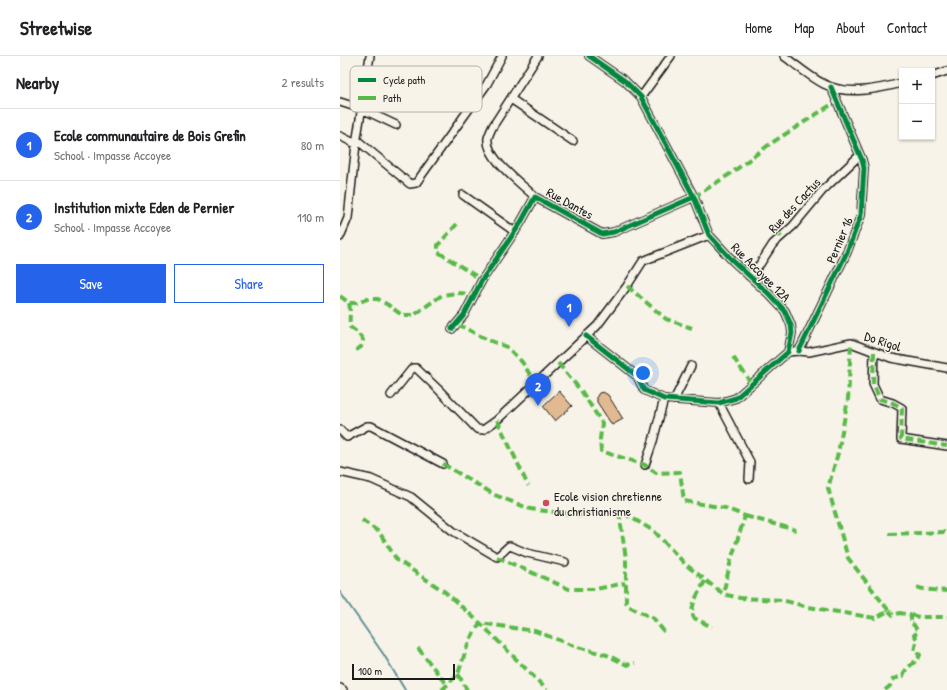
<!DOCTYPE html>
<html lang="en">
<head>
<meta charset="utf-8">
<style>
	body { margin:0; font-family:"Patrick Hand",sans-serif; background:#f6f6f6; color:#202124 }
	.controls { position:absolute; right:12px; top:12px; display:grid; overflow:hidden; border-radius:0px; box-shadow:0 1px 3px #0004 }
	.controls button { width:36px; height:36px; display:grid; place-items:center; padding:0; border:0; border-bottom:1px solid #e0e0e0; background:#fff; color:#202124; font:20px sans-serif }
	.scale { position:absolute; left:12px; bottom:10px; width:103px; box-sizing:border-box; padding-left:4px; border:2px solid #1c1c1c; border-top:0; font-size:11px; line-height:14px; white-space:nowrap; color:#1c1c1c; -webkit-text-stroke:3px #f7f3e8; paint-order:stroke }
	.you { position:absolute; left:303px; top:317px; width:14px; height:14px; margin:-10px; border:3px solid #fff; border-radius:50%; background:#1a73e8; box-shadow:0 0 0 6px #1a73e833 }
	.badge { display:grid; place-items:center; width:26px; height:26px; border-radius:50%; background:#2563eb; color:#fff; font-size:13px; font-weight:700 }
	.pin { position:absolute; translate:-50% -33px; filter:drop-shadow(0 1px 2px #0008) }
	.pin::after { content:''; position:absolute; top:21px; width:14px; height:12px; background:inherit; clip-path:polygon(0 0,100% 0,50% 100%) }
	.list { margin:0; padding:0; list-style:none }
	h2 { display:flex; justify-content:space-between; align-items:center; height:52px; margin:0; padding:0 16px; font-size:17px }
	h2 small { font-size:13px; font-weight:400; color:#757577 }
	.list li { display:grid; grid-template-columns:26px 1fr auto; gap:12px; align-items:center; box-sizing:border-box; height:72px; padding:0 16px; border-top:1px solid #e0e0e0 }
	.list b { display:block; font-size:15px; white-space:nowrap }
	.list p { margin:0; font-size:13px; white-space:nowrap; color:#757577 }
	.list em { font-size:13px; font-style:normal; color:#757577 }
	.actions { display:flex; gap:8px; padding:12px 16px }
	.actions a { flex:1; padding:9px 0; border:1px solid #2563eb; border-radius:0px; text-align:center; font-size:14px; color:#2563eb }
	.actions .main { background:#2563eb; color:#fff }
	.map { position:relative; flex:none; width:607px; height:634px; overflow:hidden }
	header { display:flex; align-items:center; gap:24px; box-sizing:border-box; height:56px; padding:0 20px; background:#fff; border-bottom:1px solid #e0e0e0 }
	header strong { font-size:19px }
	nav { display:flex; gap:22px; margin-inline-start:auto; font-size:14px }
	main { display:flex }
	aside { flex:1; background:#fff }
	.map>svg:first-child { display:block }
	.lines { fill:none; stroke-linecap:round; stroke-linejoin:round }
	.stream { stroke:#608f98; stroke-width:2 }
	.building { fill:#e2ba92; stroke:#1c1c1c }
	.minor-casing { stroke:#1c1c1c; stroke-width:10 }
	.minor { stroke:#f7f3e8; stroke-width:7 }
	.quiet { stroke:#58b947; stroke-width:4; stroke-dasharray:8 4; stroke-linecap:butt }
	.cycleway-casing { stroke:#f7f3e8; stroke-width:8 }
	.cycleway { stroke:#00873e; stroke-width:5 }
	.poi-dot { fill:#d1495b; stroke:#f7f3e8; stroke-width:1.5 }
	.labels { text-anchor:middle; stroke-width:3; stroke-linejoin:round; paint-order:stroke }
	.street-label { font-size:13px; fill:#1c1c1c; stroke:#f7f3e8 }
	.poi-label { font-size:13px; fill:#1c1c1c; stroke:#f7f3e8; text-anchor:start }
	.key { fill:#f7f3e8; stroke:#b5b2ab; stroke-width:1 }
	.key-label { font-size:11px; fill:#1c1c1c }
</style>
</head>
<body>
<header>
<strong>Streetwise</strong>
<nav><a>Home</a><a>Map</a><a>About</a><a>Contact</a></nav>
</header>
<main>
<aside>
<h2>Nearby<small>2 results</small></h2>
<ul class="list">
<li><span class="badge">1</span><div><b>Ecole communautaire de Bois Grefin</b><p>School · Impasse Accoyee</p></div><em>80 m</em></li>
<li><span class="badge">2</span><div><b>Institution mixte Eden de Pernier</b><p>School · Impasse Accoyee</p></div><em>110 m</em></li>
</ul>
<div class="actions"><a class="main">Save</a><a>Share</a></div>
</aside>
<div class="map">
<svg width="607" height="634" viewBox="0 0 607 634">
	<rect width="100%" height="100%" fill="#f7f3e8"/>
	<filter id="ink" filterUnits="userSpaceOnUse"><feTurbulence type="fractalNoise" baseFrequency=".025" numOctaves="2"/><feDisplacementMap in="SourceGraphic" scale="8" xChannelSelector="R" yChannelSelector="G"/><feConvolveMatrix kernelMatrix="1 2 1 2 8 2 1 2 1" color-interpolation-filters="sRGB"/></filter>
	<g filter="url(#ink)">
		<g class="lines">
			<path class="stream" d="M0 536 44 599 65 634"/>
		</g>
		<path class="building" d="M219 335 232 350 215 365 203 350Z
			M263 336 268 339 283 363 272 369 257 346V340L259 337Z"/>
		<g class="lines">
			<g class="minor-casing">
				<path id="minor" d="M444 0C456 9 470 21 484 28 507 40 538 33 562 27
					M592 20 607 15
					M301 41 331 0
					M171 43 233 85
					M0 46 22 53 56 69
					M0 80 16 88
					M17 84 70 128 76 127 147 28 162 0
					M123 139 175 176
					M195 141C182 128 145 102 148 82 149 78 151 74 153 70L198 0
					M0 181 8 162 16 88 30 0
					M409 220 420 208 433 188 453 170 483 134 520 99
					M112 273 124 259 142 224 180 168 195 141 262 178 274 176 354 141
					M246 280 297 320 304 334 324 343 379 347 396 342 448 296 452 277 451 269 445 255 429 238 392 204 369 179 354 141 301 41 285 25 249 0
					M459 295 507 196 521 159 524 112 522 104 491 31
					M448 296 459 295 469 296 511 287 551 302 607 312
					M534 296 533 328 540 343 553 347 562 352 561 383 607 390
					M51 339 71 314 73 312H76L98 333 137 373 143 374 157 364 257 270 287 230 303 205 369 179
					M334 344 351 310
					M379 347 410 406 409 423
					M0 374 7 381 27 370H31L103 408
					M305 409 313 385 324 343
					M0 416 31 423 71 441 113 475 157 501 169 490H170L187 497 225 506
					M0 632 3 634"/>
			</g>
			<use href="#minor" class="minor"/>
			<path class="quiet" d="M354 141 390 118 430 88 497 45
				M117 168 98 189V196L142 224
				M434 169 441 181
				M287 230 326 263 352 272
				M0 240 9 247H17L27 243H38L48 249 62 259H74L102 239 118 237 135 238
				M9 247C11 255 9 262 10 271L18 277 23 284 21 291 16 294
				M118 267 121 270 148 284 167 291 182 306 196 328
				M534 296 533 328 540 343 553 347 562 352 561 383 607 390
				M393 301 412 328
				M218 307 242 336 262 367 260 383 261 395 305 409 316 417 340 416 344 445 385 452 405 460 391 504 383 538
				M157 364 180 412 188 430
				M103 408 155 439 190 453 239 459 279 456 285 458 314 475 345 508 383 538 400 542 442 544 468 551 535 562 549 555 508 502 488 432 498 397 508 343 511 287
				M279 456 286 503V546L289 550 314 563 326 578
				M405 460 456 474
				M22 464 39 476 57 504 105 536 140 567 207 634
				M549 478 607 476
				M157 501 229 533H256L285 527
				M365 525C360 535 348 551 354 562L372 571
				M577 531C586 535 597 534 607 535
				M571 559 579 561H607
				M78 592 107 629
				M118 618 127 634
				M102 634 118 618 129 585 140 567 195 575 234 590 267 599 287 609 295 607
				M545 634 550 630 553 623 563 620C566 609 576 608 580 599L574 595 577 583 574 579 578 576 574 569 571 568V559L560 557 553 559 549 555"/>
			<g class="cycleway-casing">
				<path id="cycleway" d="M112 273 124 259 142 224 180 168 195 141 262 178 274 176 354 141
					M246 280 297 320 304 334 324 343 379 347 396 342 448 296 452 277 451 269 445 255 429 238 392 204 369 179 354 141 301 41 285 25 249 0
					M459 295 507 196 521 159 524 112 522 104 491 31"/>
			</g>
			<use href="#cycleway" class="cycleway"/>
		</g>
	</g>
	<circle class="poi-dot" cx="206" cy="447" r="4"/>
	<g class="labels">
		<g class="street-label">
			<text transform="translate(230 147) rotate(29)" y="5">Rue Dantes</text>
			<text transform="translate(454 149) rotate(-47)" y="5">Rue des Cactus</text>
			<text transform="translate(499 184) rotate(-67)" y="5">Pernier 16</text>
			<text transform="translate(421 216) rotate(45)" y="5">Rue Accoyee 12A</text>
			<text transform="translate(543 285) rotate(18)" y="5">Do Rigol</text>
		</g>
		<g class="poi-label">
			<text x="214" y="445">Ecole vision chretienne<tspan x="214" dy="15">du christianisme</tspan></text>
		</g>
	</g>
	<rect x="10" y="10" width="132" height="46" rx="6" class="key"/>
	<rect x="18" y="22" width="18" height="4" fill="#00873e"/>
	<rect x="18" y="40" width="18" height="4" fill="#58b947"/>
	<g class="key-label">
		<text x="43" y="28">Cycle path</text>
		<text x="43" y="46">Path</text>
	</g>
</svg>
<div class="controls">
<button>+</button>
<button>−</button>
</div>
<div class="scale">100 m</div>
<div class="you"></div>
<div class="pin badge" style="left:229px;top:271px">1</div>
<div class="pin badge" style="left:198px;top:350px">2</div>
</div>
</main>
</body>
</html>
